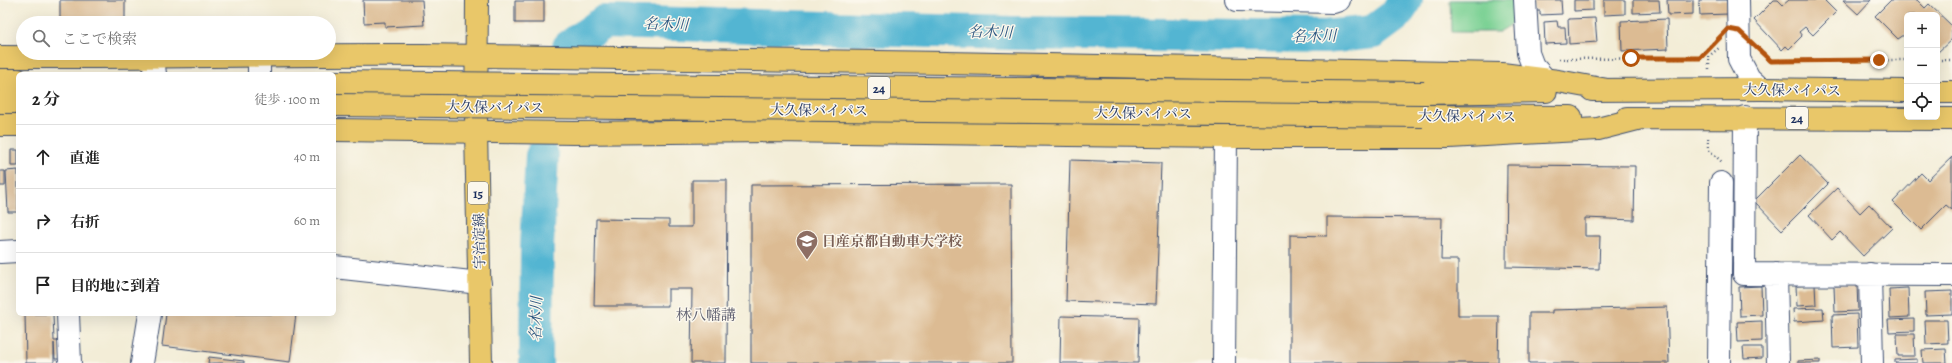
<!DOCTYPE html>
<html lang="ja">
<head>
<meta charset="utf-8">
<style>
	body { margin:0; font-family:Alegreya,"Noto Serif JP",serif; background:#f2f2f2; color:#222 }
	.controls { position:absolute; right:12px; top:12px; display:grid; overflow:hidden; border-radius:6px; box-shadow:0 4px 16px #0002 }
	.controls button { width:36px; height:36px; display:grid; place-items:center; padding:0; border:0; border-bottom:1px solid #e0e0e0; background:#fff; color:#222; font:20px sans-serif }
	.stop { position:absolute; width:12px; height:12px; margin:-9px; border:3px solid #b45309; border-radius:50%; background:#fff }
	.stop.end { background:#b45309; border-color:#fff; box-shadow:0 1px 4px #0008 }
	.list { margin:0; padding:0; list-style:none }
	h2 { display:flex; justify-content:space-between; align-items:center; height:52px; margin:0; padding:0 16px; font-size:17px }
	h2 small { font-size:13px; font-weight:400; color:#767676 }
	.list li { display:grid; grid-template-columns:26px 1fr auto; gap:12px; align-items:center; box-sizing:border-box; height:64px; padding:0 16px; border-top:1px solid #e0e0e0 }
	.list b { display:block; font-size:15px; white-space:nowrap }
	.list em { font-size:13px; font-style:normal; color:#767676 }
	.icon { flex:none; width:22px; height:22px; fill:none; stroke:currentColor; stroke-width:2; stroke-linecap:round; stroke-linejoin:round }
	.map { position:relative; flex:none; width:1952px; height:363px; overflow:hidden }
	.search { position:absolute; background:#fff; box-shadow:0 4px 16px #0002; left:16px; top:16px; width:320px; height:44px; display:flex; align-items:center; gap:10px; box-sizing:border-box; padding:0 14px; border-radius:22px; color:#767676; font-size:15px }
	.panel { position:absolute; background:#fff; box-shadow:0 4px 16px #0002; left:16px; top:72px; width:320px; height:244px; border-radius:6px }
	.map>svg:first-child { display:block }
	.green { fill:#7bd194; stroke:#4b8079 }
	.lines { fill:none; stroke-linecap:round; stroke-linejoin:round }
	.river { stroke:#53b5d2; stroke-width:34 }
	.building { fill:#dcbb93 }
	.minor-casing { stroke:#3b4c70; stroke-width:24 }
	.major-casing { stroke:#3b4c70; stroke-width:24 }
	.highway-casing { stroke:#3b4c70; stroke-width:24 }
	.path { stroke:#3b4c70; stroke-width:2.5; stroke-dasharray:1 3; stroke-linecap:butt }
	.minor { stroke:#fff; stroke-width:22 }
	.major { stroke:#e9c769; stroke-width:22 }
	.highway { stroke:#e9c769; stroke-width:22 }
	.highway-bridge-casing { stroke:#3b4c70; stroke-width:24; stroke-linecap:butt }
	.highway-bridge { stroke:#e9c769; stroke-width:22 }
	.route { stroke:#b45309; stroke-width:5 }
	.labels { text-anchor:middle; stroke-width:3; stroke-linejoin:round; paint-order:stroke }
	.shield { fill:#fbf7ec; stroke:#5e6b89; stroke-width:1 }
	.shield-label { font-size:13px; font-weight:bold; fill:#1b2f5e }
	.street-label { font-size:14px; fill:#1b2f5e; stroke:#fbf7ec }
	.education-label { font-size:14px; font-weight:bold; fill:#785e54; stroke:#fbf7ec; text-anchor:start }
	.water-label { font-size:15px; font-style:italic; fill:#2c5781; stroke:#fbf7ec }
	.neighbourhood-label { font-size:15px; fill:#5f6071; stroke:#fbf7ec }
</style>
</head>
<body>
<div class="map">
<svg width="1952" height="363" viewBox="0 0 1952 363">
	<rect width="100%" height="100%" fill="#fbf7ec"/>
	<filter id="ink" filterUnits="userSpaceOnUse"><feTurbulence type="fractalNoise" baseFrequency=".025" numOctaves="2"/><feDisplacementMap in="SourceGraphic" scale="8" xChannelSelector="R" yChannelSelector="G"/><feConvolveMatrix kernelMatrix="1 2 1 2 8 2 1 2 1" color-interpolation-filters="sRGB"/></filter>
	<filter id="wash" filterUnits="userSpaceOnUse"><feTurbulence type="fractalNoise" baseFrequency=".012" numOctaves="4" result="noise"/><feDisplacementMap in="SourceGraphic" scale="16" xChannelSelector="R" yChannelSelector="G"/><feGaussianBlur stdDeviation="0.9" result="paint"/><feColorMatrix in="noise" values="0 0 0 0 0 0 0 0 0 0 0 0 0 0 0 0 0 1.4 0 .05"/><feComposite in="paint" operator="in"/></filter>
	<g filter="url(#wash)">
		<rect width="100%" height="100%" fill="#f3edd7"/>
		<path class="green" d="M1450 0H1516L1517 21 1499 32H1451Z"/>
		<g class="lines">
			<path class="river" d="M569 47 604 22 1011 33 1325 37 1373 32 1396 15 1406 0
				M536 363 537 246 542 156"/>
		</g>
		<g id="blocks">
			<path class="building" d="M60 0H125V23H60Z
				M363 0H422L424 25 385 27V22L364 23Z
				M1532 0H1561L1562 14 1540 15V11H1533Z
				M1574 0H1593V10L1574 11Z
				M1604 0H1625V14L1604 15Z
				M1633 0H1659L1660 12 1633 13Z
				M1667 0H1693V14L1668 15Z
				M1699 0H1727L1728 14 1700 15Z
				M1774 0H1778L1783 5 1789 0H1824L1836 12 1813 35 1805 27 1799 32 1802 36 1789 49 1786 46 1782 50 1754 20Z
				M1843 0H1871L1858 14Z
				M1891 0H1917L1925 8 1929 4 1952 26V39L1937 53V15H1907V33L1898 39 1875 16Z
				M515 1H544V23H515Z
				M1595 18 1597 42 1569 44 1568 19Z
				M1667 19 1668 49 1622 51 1621 21Z
				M1557 21 1558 27H1565L1566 43 1545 44 1544 22Z
				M11 150H18V166H11Z
				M1800 155 1828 184 1782 230 1754 201Z
				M1952 157V210L1946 205 1921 230 1893 202 1921 173 1928 180Z
				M1070 160 1161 163 1156 304 1066 301Z
				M1507 165 1635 166 1634 220 1585 218V236H1600L1599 269 1506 267Z
				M18 170V212H8L6 171Z
				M0 171H5V186H0Z
				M692 180H727L726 363H691L692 289H668V306H594L596 219 669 220V227H692Z
				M1011 184 1012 363H751V185Z
				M1837 188 1860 213 1869 204 1892 228 1863 256 1840 232 1832 240 1809 215Z
				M1327 217 1442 218 1441 260H1458V316H1499L1498 363H1290V235L1327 236Z
				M1815 285 1816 305 1797 306 1796 286Z
				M1857 285 1858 311 1835 312 1834 286Z
				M1761 286 1762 315 1740 316 1739 287Z
				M1908 288 1909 317 1890 318 1889 289Z
				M1952 291V314L1926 315 1925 292Z
				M1667 307 1669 363H1529V313H1552V310Z
				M1823 308 1824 320 1794 322 1793 309Z
				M25 314H53L54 341H59L60 359H55L54 343V363H26Z
				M166 314H296L290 362 162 346Z
				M1857 314 1858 347 1833 348 1832 315Z
				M1061 316 1139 318 1138 363H1060Z
				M1914 319V331L1889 332 1888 320Z
				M1925 320H1947L1948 343 1926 344Z
				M1762 321V341L1738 342 1737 322Z
				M1897 334H1914L1915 356H1898Z
				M1743 347H1762V358L1744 359Z
				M1946 349 1947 363H1923L1922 350Z
				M209 357 244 361V363H208Z
				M1917 359V363H1895V360Z
				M1820 360V363H1798V361Z"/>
		</g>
	</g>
	<g filter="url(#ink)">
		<use href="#blocks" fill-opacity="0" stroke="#3b4c70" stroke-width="1"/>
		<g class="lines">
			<g class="minor-casing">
				<path id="minor" d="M1237 0 1333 2 1339 0
					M1525 0 1528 53 1533 66 1546 80
					M1738 0 1739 59 1749 78 1761 89
					M259 56V74
					M153 58 155 74
					M1745 117 1744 274 1952 275
					M0 252 18 251
					M334 267 480 283
					M1776 274 1778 363
					M1870 274 1872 363
					M68 314 70 363
					M142 363 150 314
					M1224 363 1226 137
					M1719 363 1721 183"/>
			</g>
			<g class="major-casing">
				<path id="major" d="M477 0 476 131 481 363"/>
			</g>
			<g class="highway-casing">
				<path id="highway" d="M0 57C141 58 282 54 423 55 783 59 1142 67 1502 74L1558 81 1607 90
					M0 80H18
					M1592 90 1761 89 1907 91
					M1937 92H1952
					M1424 93 1546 91
					M0 102H18
					M1423 116 1571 117
					M1627 118 1952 119
					M0 125H18
					M334 130 574 133 773 131 1226 137H1449L1598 129 1641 118"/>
			</g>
			<path class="path" d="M1760 50 1771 61 1907 60
				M1559 59 1699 58 1718 38
				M1937 60H1952
				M1709 69V56L1719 48
				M1708 138V149L1723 163"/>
			<use href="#minor" class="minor"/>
			<use href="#major" class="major"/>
			<use href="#highway" class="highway"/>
			<g class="highway-bridge-casing">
				<path id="highway-bridge" d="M334 82 1424 93
					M334 105 1423 116"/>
			</g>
			<use href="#highway-bridge" class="highway-bridge"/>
		</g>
	</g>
	<g class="lines" filter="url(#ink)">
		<path class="route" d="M1631 58H1700L1728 29 1739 31 1771 61 1879 60"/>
	</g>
	<defs>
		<g id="university-pin" transform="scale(1.15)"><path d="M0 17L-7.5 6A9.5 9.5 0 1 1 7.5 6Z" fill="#8d6e63" stroke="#fbf7ec"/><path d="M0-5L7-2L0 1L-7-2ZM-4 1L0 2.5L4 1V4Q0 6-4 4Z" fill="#fff"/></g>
	</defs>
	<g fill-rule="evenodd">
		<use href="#university-pin" x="807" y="241"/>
	</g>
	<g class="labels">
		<g class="shield">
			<rect x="868" y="77" width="22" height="22" rx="3"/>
			<rect x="1786" y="107" width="22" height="22" rx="3"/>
			<rect x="468" y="182" width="20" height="22" rx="3"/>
		</g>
		<g class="shield-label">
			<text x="879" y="93">24</text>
			<text x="1797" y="123">24</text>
			<text x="478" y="198">15</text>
		</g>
		<g class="street-label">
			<text transform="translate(1792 90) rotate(1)" y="5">大久保バイパス</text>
			<text transform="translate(495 107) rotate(1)" y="5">大久保バイパス</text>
			<text transform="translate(819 110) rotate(1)" y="5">大久保バイパス</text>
			<text transform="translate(1143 113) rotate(1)" y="5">大久保バイパス</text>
			<text transform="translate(1467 116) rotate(1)" y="5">大久保バイパス</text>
			<text transform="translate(479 241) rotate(-91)" y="5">宇治淀線</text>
		</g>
		<g class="education-label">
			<text x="822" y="246">日産京都自動車大学校</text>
		</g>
		<g class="water-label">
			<text transform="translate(666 24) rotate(2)" y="5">名木川</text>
			<text transform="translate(990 32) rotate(1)" y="5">名木川</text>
			<text transform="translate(1314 36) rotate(-1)" y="5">名木川</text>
			<text transform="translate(536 319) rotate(-89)" y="5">名木川</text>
		</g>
		<g class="neighbourhood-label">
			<text x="706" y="320">林八幡講</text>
		</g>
	</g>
</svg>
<div class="controls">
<button>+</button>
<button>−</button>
<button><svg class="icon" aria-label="locate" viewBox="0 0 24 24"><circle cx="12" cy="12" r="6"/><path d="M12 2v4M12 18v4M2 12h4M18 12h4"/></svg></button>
</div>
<div class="stop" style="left:1631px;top:58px"></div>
<div class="stop end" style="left:1879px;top:60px"></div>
<div class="search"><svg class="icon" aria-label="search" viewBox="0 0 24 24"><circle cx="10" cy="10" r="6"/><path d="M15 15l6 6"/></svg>ここで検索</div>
<section class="panel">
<h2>2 分<small>徒歩 · 100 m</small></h2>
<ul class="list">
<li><svg class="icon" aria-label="ahead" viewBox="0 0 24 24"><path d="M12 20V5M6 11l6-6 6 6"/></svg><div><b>直進</b></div><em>40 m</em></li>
<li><svg class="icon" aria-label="right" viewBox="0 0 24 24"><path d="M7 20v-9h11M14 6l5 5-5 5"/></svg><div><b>右折</b></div><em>60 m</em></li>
<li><svg class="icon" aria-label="arrive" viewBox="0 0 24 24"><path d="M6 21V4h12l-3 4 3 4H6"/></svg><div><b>目的地に到着</b></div></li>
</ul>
</section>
</div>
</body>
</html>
